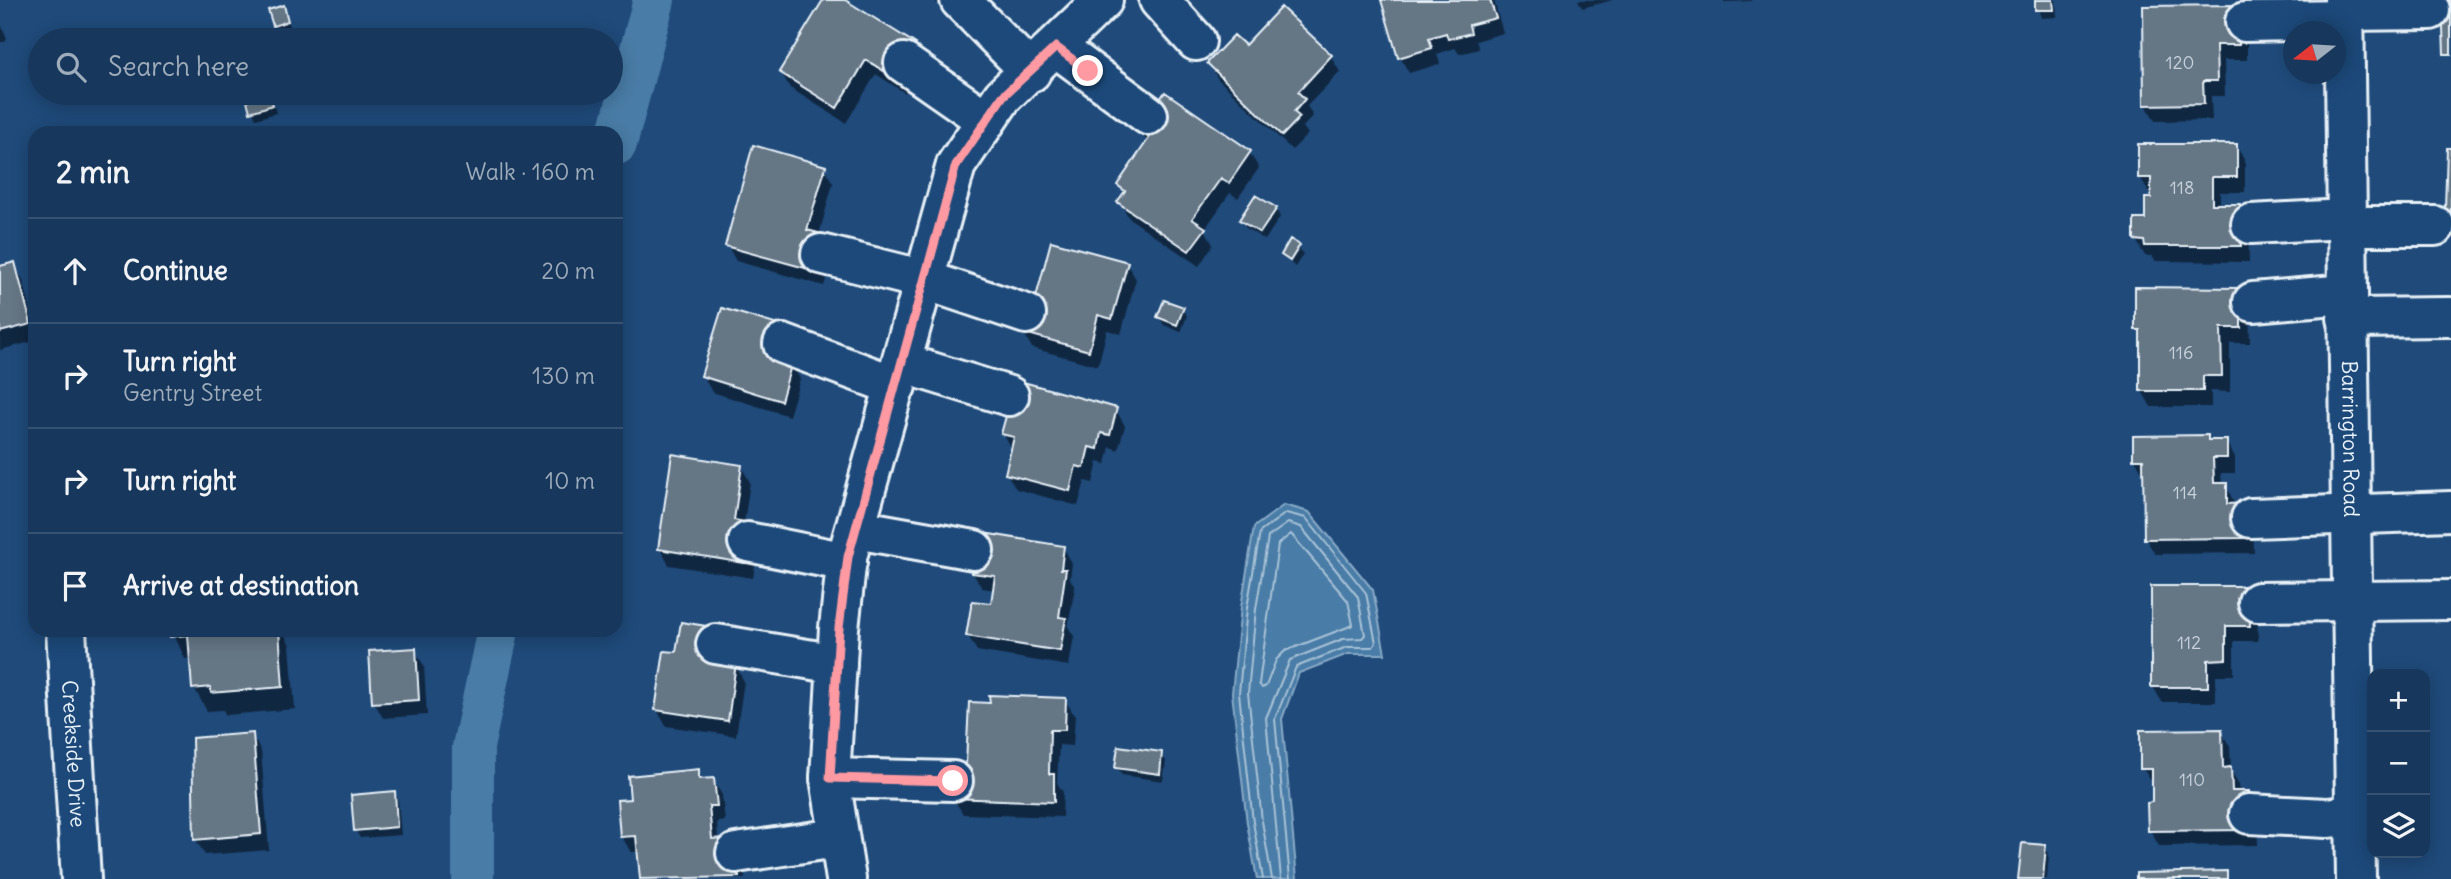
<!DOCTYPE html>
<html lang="en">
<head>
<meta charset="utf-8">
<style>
	body { margin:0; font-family:Delius,sans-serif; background:#203f62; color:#f1f3f6 }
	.controls { position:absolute; right:21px; bottom:21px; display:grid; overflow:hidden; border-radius:14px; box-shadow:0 4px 18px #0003 }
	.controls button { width:63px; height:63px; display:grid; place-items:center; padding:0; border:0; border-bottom:2px solid #365272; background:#17385c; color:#f1f3f6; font:35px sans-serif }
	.compass { position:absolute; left:2283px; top:21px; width:63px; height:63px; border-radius:50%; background:#17385c; box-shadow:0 4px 18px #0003; rotate:253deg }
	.stop { position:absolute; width:21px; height:21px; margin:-16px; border:5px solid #ff9aa2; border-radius:50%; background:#fff }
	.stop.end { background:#ff9aa2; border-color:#fff; box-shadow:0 2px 7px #0008 }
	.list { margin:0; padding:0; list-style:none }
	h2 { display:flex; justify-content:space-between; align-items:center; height:91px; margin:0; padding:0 28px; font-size:30px }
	h2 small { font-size:23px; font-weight:400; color:#9eacbb }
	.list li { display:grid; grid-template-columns:46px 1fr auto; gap:21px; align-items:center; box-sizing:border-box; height:105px; padding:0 28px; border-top:2px solid #365272 }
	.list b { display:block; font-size:26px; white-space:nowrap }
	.list p { margin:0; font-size:23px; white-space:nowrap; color:#9eacbb }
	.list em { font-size:23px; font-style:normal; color:#9eacbb }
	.icon { flex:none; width:38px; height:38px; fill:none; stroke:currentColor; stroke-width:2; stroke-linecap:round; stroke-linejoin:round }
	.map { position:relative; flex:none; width:2451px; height:879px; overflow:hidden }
	.search { position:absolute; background:#17385c; box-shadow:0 4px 18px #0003; left:28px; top:28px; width:595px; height:77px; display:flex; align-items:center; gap:18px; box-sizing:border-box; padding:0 24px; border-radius:38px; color:#9eacbb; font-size:26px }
	.panel { position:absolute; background:#17385c; box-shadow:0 4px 18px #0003; left:28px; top:126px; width:595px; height:511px; border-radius:21px }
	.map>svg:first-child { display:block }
	.water { fill:#497ba6; stroke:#89aac7; stroke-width:2 }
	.shadow { fill:#0007 }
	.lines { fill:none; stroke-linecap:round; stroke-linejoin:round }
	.shore { stroke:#a8c2d7; stroke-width:2 }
	.canal { stroke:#497ba6; stroke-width:42 }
	.building { fill:#657685; stroke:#e8f1f8; stroke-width:2 }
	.minor-casing { stroke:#e8f1f8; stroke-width:44 }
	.minor { stroke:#1f4a7a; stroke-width:38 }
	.route { stroke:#ff9aa2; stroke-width:9 }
	.labels { text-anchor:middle; stroke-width:5; stroke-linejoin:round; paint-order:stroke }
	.number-label { font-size:18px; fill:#c7d2db }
	.street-label { font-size:21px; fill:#e8f1f8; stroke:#1f4a7a }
</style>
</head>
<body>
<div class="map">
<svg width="2451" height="879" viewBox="0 0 2451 879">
	<rect width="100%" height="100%" fill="#1f4a7a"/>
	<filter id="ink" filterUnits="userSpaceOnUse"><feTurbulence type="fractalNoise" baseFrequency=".0143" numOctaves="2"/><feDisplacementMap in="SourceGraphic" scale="14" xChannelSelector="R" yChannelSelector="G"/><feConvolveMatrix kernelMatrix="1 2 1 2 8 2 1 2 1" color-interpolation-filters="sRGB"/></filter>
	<g filter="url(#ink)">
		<path class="water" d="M1284 505 1309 512 1373 590 1385 654H1348L1299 673 1282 719 1297 879H1257L1247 823 1232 693 1241 607 1254 527Z"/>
		<path class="shadow" d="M825 0H842L915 45 924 61 905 93 876 74 846 123 790 88 781 72Z
			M934 0H977L957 21Z
			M1382 0H1494L1503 33 1476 41 1479 49 1459 54 1455 48 1437 54 1440 64 1409 73 1400 57Z
			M1578 0H1613L1582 8Z
			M1724 0H1752V1L1724 2Z
			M2037 0H2056L2057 17 2041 18Z
			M283 7 291 29 279 32 274 25Z
			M2144 8 2247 22V60H2224L2225 96H2211L2212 120 2155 121 2146 105Z
			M0 22 7 39 5 42H0Z
			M1245 48 1331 56 1340 72 1307 106 1313 116 1303 127 1308 134 1292 150 1218 79 1209 64Z
			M247 93H270L276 113 256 119Z
			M1140 130 1249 152 1259 168 1238 198 1230 193 1205 229 1213 245 1199 266 1129 218 1120 202 1125 195 1119 185 1148 143Z
			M2236 145 2245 161V192H2220V206H2239L2248 221 2249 262 2155 261 2152 256H2145L2136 240 2147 221 2153 193H2149L2140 177Z
			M824 167 833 183 819 235 834 253 824 286 736 261 727 245Z
			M1276 209 1280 217 1265 240 1246 228 1241 220Z
			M1298 247 1303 254 1295 267 1283 255Z
			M1126 263 1136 279 1121 334 1107 330 1098 366 1032 348 1023 332Z
			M14 264 23 280 35 325V341L0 350V268Z
			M2249 305 2250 343H2230V392L2211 391V407H2151L2142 391V338L2137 329Z
			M1183 308 1187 316 1181 332 1164 325 1159 317Z
			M791 363 800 379 789 416 712 392 703 376Z
			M1116 410 1125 426 1118 450 1110 447 1106 464 1098 462 1093 483 1085 481 1078 506 1016 489 1007 474 1013 450 1003 433Z
			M2207 437 2210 442 2226 441 2235 457V473H2221L2222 485H2226L2235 505 2253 520 2254 553 2155 554 2146 539 2144 475 2135 459Z
			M741 466 750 482 744 523 759 540 753 578 669 565 660 549Z
			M1063 547 1072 563 1070 579 1075 587 1068 627 1074 636 1069 666 977 651 968 636 993 605 995 590 982 588 972 572Z
			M2153 588 2257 604 2258 641H2234V675H2216V702H2162L2153 687Z
			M172 630H282L290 645 295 709 226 715 223 710 207 711 194 688 192 658 185 659Z
			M415 650 424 666 427 715 383 718 374 702Z
			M735 665 744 681 736 736 666 726 657 710Z
			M1065 700 1075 716 1073 746 1059 745 1057 783 1063 792 1062 817 963 814 953 798 991 705Z
			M2221 731 2230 747 2231 770 2239 785 2240 793 2257 809 2258 845 2159 846 2150 830 2154 784 2142 768Z
			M252 735 261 751 269 850 205 855 196 840Z
			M1161 754 1166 761 1163 781 1122 775 1117 768Z
			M698 771 703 780H713L722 795 725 821 717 822 718 840 743 855 745 879H641L639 852H631L622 837 632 801Z
			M394 792 398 800 401 835 360 838 356 831Z
			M2045 846 2049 854 2047 879H2020Z"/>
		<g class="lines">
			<path class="shore" d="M1291 534 1348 601 1353 625 1285 651 1276 660 1266 686 1262 688 1259 684 1278 544Z
				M1263 879 1253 822 1239 693 1247 608 1260 532 1286 513 1306 518 1366 593 1376 643 1373 647H1347L1296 667 1275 719 1290 879
				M1272 879 1262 821 1248 693 1256 609 1268 537 1288 523 1301 527 1358 597 1365 635 1362 638 1343 639 1290 660 1266 718 1281 879"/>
			<path class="canal" d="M616 144 654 0
				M473 879V747L498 630"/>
		</g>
		<path class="building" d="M823 0H845L916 44 895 78 866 60 837 108 779 72Z
			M1381 0H1490L1496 18 1469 25 1471 33 1448 39 1446 33 1429 38 1432 48 1398 58Z
			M2035 0H2053L2054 10H2035Z
			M2442 0H2451V54H2444Z
			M284 5 288 21 273 26 268 10Z
			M2239 5V45H2216L2217 81H2203L2204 104 2144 105 2143 6Z
			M1281 7 1332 55 1298 92 1305 99 1294 112 1300 117 1282 136 1207 63 1234 35 1245 45Z
			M1165 92 1251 151 1229 183 1221 178 1192 219 1206 228 1189 251 1117 202 1125 191 1117 185 1149 138 1138 130Z
			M245 93H269L273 105 250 112Z
			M2138 144H2237V177H2212V204H2240L2241 246H2145L2144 241 2134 240V219H2145V198H2151V178H2138Z
			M753 145 826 166 807 230 826 235 816 271 725 246Z
			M2447 148H2451V238H2444Z
			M1255 195 1277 208 1260 233 1239 220Z
			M1290 239 1300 245 1290 261 1281 255Z
			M1051 241 1128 262 1112 319 1098 315 1089 351 1021 332 1031 316Z
			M15 262 31 324 0 332V266Z
			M2135 287 2241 288V328H2221L2222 376H2203V391H2140V330H2135Z
			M1164 300 1184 307 1177 325 1157 317Z
			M722 308 788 328 792 362 781 401 701 376Z
			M1016 380 1117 408 1110 435 1101 433 1098 449 1089 447 1084 468 1076 466 1070 491 1005 474 1014 437 1001 434Z
			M2208 435V440H2227V458H2213L2214 483H2227V504L2245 503 2246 538 2144 539 2143 459H2133V436Z
			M672 454 742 465 734 520 751 523 745 563 658 549Z
			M977 532 1064 546 1061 569H1066L1059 617 1066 618 1060 651 966 636 972 601 991 603 995 576 971 573Z
			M2151 586H2249L2250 626H2226V659L2208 660V687H2151Z
			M681 622 719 628 736 663 728 721 655 710 664 651 676 652Z
			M170 630H279L283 687 211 693V687L192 689 188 635 170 637Z
			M416 648 419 700 372 703 369 651Z
			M989 695 1066 698 1065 730H1050L1049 774H1054V802L952 798 953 764H966L969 702 990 703Z
			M2222 729 2223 768 2231 767 2232 791H2249L2250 830 2148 831 2147 803 2152 802V769H2140V730Z
			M253 733 261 834 194 840 192 738Z
			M1118 746 1162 752 1160 774 1115 768Z
			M699 769V779L714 778 717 806H709L712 839 735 837 739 877 640 879 636 836 620 837 617 800 630 799 628 776Z
			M395 791 397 827 354 831 351 795Z
			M2022 843 2046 845 2043 879H2018Z
			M2227 871V879H2136V873Z"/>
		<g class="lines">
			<g class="minor-casing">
				<g id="minor">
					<path d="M960 0 1031 72"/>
					<path d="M1159 0 1196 41"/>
					<path id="s1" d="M2344 0 2356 879"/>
					<path d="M2344 11 2430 10"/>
					<path d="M2245 22 2344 20"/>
					<path d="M1056 47 1148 115"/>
					<path d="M904 63 986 120"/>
					<path d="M2251 224 2346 219"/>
					<path d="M2346 226H2435"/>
					<path d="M821 254 925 280 1026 314"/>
					<path d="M2253 302 2347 294"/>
					<path d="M2347 318 2450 317"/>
					<path d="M783 344 896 386"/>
					<path d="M902 363 1009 396"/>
					<path d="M2251 518 2451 511"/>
					<path d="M856 529 974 550"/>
					<path d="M748 542 847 562"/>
					<path d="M2258 602 2451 600"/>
					<path id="s2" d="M66 630 81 879"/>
					<path d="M716 644 837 664"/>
					<path d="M830 778 953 781"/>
					<path d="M2249 814 2327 818 2354 815"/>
					<path d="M736 853 837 838"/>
					<path d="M846 879 830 778 839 628 847 557 956 165 1003 96 1103 0"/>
				</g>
			</g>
			<use href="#minor" class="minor"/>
		</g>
	</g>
	<g class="lines" filter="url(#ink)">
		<path class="route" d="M953 781 830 778 839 628 848 557 956 165 1003 96 1056 47 1088 71"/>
	</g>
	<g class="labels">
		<g class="number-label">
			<text x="2180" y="69">120</text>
			<text x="2182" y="194">118</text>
			<text x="2181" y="359">116</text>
			<text x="2185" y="499">114</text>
			<text x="2189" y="649">112</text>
			<text x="2192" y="786">110</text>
		</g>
		<g class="street-label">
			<text dy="7" stroke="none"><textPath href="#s1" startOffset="439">Barrington Road</textPath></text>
			<text dy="7" stroke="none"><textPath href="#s2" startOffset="124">Creekside Drive</textPath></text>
		</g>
	</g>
</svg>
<div class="controls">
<button>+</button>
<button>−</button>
<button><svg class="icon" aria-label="layers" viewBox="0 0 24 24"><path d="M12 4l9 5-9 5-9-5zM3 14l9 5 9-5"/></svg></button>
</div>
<svg class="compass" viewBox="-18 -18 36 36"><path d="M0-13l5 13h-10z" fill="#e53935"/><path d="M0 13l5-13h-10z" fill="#9eacbb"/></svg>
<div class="stop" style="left:953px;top:781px"></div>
<div class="stop end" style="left:1088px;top:71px"></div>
<div class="search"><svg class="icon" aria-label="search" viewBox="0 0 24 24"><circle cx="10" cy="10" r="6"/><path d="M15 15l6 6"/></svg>Search here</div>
<section class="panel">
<h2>2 min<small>Walk · 160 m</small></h2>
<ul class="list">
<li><svg class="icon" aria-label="ahead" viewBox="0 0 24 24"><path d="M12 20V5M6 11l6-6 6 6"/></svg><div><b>Continue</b></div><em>20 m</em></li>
<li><svg class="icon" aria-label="right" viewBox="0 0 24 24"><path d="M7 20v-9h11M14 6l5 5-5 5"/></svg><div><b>Turn right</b><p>Gentry Street</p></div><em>130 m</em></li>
<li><svg class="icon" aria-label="right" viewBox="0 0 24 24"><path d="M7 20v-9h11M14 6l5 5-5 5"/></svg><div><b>Turn right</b></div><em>10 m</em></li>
<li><svg class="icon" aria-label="arrive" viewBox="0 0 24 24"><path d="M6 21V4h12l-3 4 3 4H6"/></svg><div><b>Arrive at destination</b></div></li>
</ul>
</section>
</div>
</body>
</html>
